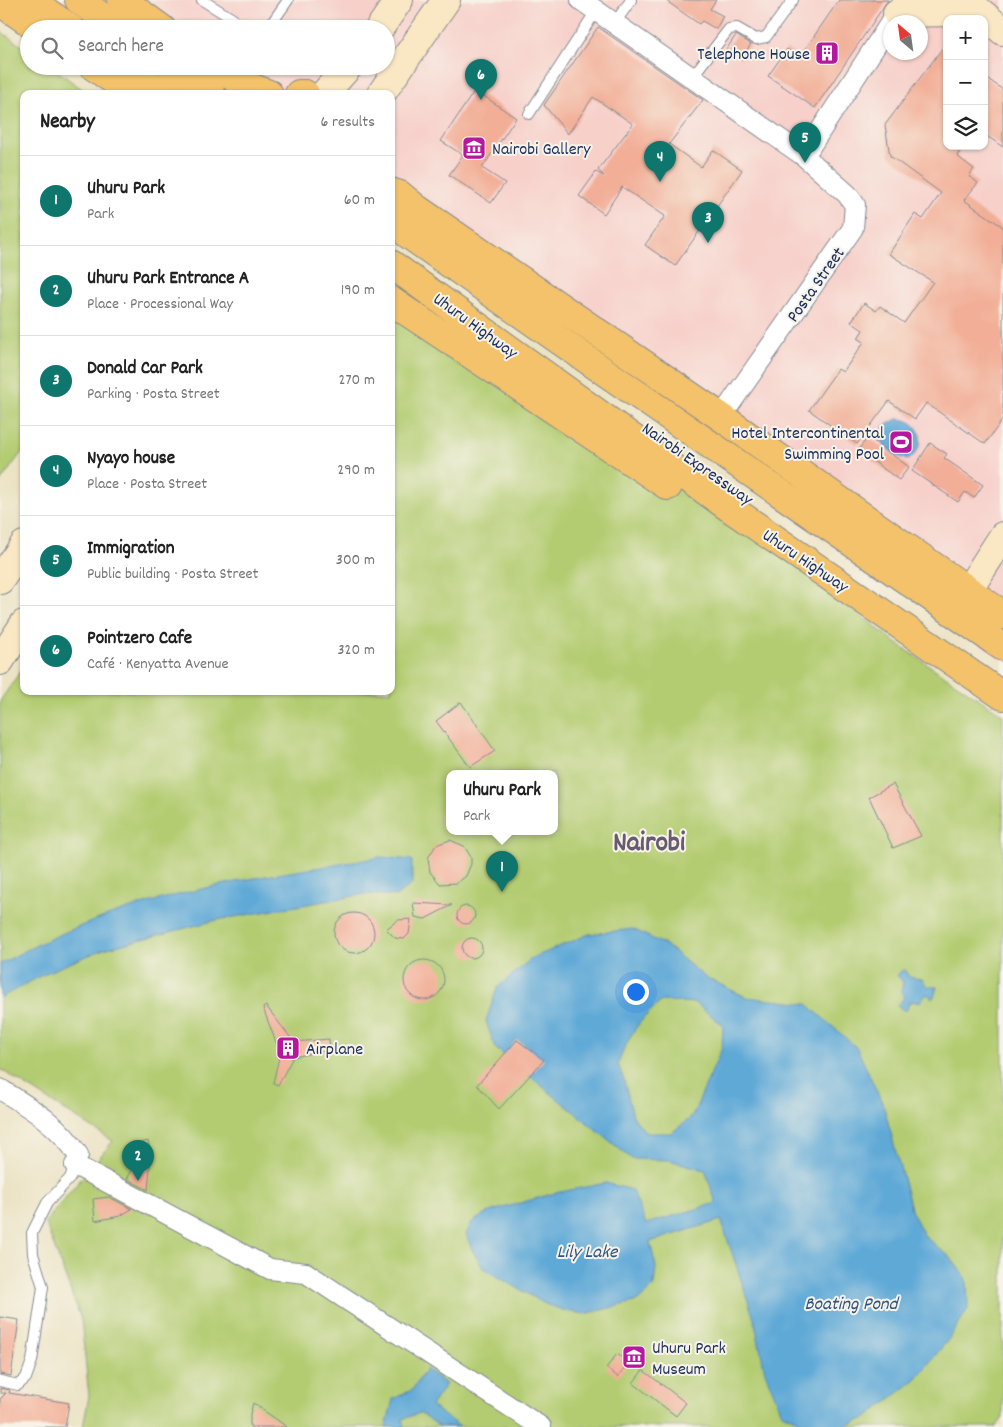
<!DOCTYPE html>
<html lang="en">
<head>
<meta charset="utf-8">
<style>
	body { margin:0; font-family:Dekko,sans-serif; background:#f2f2f2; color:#222 }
	.controls { position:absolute; right:15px; top:15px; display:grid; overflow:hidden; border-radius:10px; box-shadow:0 1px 4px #0004 }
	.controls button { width:45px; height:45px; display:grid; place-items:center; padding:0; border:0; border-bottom:1px solid #e0e0e0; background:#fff; color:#222; font:25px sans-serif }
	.compass { position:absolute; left:883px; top:15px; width:45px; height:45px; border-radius:50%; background:#fff; box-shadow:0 1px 4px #0004; rotate:331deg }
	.you { position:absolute; left:635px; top:991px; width:18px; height:18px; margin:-12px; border:4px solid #fff; border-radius:50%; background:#1a73e8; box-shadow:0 0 0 8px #1a73e833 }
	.badge { display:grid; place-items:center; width:32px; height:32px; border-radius:50%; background:#0f766e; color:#fff; font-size:16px; font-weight:700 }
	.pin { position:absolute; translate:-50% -41px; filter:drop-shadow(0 1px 2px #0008) }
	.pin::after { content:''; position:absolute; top:26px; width:18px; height:15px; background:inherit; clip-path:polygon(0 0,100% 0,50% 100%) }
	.popup { position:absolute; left:446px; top:770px; width:112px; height:65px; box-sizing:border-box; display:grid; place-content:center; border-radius:10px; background:#fff; filter:drop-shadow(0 1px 4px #0005); font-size:16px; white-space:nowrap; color:#767676 }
	.popup b { font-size:19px; color:#222 }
	.popup::after { content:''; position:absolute; left:50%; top:100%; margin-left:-10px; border:10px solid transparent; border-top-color:#fff }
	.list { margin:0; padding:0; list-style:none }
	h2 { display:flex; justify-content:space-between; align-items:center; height:65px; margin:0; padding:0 20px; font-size:21px }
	h2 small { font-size:16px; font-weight:400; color:#767676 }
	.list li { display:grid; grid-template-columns:32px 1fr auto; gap:15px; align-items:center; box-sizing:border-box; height:90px; padding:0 20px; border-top:1px solid #e0e0e0 }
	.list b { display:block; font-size:19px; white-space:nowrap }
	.list p { margin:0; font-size:16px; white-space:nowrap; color:#767676 }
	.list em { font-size:16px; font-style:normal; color:#767676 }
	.icon { flex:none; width:28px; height:28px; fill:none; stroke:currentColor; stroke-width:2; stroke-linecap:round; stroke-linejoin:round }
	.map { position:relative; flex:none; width:1003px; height:1427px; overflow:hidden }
	.search { position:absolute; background:#fff; box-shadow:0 1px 4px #0004; left:20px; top:20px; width:375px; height:55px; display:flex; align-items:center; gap:12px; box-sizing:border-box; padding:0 18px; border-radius:28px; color:#767676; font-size:19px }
	.panel { position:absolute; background:#fff; box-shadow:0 1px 4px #0004; left:20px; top:90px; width:375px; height:605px; border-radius:10px }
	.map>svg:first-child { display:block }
	.built { fill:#f7d0ca; fill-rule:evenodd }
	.green { fill:#b3cc71; stroke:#677e68; fill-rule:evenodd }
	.water { fill:#5fa9d7; stroke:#3d6c9a; fill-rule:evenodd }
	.building { fill:#f2ae96 }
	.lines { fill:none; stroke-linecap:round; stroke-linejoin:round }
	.lane-casing { stroke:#848991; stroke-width:12 }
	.street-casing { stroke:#848991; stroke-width:22 }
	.secondary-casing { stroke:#848991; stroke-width:30 }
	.highway-casing { stroke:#848991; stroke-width:30 }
	.lane { stroke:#fff; stroke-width:10 }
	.street { stroke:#fff; stroke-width:20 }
	.secondary { stroke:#fae7c3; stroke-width:28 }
	.highway { stroke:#f3c26a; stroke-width:28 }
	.labels { text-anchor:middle; stroke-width:4; stroke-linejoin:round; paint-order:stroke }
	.poi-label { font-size:18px; fill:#1b2f5e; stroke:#f7f3e8; text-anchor:start }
	.street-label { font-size:18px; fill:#1b2f5e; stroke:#f7f3e8 }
	.water-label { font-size:19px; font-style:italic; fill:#2f5482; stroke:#f7f3e8 }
	.town-label { font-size:28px; font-weight:bold; fill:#665b72; stroke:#f7f3e8 }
</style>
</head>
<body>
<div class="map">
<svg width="1003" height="1427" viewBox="0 0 1003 1427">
	<rect width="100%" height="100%" fill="#f7f3e8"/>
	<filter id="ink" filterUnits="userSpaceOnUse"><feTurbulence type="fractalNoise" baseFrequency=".02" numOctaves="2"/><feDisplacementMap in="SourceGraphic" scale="10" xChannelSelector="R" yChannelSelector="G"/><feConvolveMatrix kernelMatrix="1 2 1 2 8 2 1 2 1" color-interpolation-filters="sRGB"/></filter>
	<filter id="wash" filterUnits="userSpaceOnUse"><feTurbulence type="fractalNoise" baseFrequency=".0096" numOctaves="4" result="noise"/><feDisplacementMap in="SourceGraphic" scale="20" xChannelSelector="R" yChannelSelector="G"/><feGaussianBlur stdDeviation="1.12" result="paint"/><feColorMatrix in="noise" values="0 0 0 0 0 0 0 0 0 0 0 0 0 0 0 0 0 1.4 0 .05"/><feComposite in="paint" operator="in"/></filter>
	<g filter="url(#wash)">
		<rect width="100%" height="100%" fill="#ece3c4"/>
		<path class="built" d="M55 0H1003V661L391 234V94H190L150 66H386V29H96ZM947 19H984V146H947ZM890 22H920V52H890Z"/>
		<path class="green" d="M0 31 29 51V66H50L89 94H24V449L0 482Z
			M391 302 783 556 903 648 1003 715V1418L996 1427H83L89 1396 81 1319 45 1222 113 1141 0 1069V701L24 666V691H391ZM450 773H554V831H450Z"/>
		<path class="water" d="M897 419C923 419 929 448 907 460 896 456 885 449 880 438L884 426Z
			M380 857 412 860V884L397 896 365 894 217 920 104 949 48 972 0 998V964C72 924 149 899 230 883 279 872 330 867 380 857Z
			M633 929 667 946 705 977 746 997 807 1004 857 1048 884 1107 912 1212 925 1237 949 1256 967 1279 968 1309 948 1340 916 1379 866 1418 843 1427H813L782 1413 765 1372 754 1319 721 1220 650 1242 656 1267 654 1286 638 1301 585 1314 566 1311 545 1304 483 1268 472 1250 466 1234 472 1222 489 1212 555 1193 606 1183 632 1190 646 1224 716 1203 705 1170 669 1160 632 1159 495 1048 486 1021 497 988 532 958 589 934ZM662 1001 695 1003 723 1025 722 1048 692 1117 671 1133H646L633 1116 624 1080 618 1064C629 1035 638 1021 662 1001Z
			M904 969 909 977 922 979 927 986 937 987 934 997 932 998 927 994 921 1001 909 1002 907 1010H903L897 1005 904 998 901 992 903 982 897 975Z
			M426 1369 446 1384 431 1406 460 1427H440L420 1413 403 1419 405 1427H386L393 1399 412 1390Z"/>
		<g id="blocks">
			<path class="building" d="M665 0H716L710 9 723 16 716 29 702 21 699 24Z
				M839 0H888L815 108 768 76 787 49 799 58Z
				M598 27 703 100 669 144 701 167 713 150 742 170 675 266 645 245 665 216 622 187 604 214 579 196 596 172 604 176 598 170 633 124 593 97 568 134 544 105Z
				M736 35 751 44 741 59 726 50Z
				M947 42V146H963L957 156 974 169 969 176 978 183 964 200 1003 227V419L985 444 926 403 915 419 889 401 857 444 809 410 838 369 843 372 864 342 858 338 863 330 851 322 864 303 876 311 880 306 904 323 933 282 889 254 915 214 923 219 941 193 890 156 885 125Z
				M984 76 1003 90V147L984 134Z
				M475 90 516 118 482 168 505 183 491 203 449 175 463 155 441 141Z
				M868 437 909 467 899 480 858 450Z
				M930 443 947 454 944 458 983 485 974 498 965 492 958 502 912 471Z
				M461 702 495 751 470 767 436 721Z
				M893 784 921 836 893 848 869 797Z
				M450 840 464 846 471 857V864L466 876 457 883 440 884 430 872 428 858 436 845Z
				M413 903 452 905 425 919 415 917Z
				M457 915a9 9 0 1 1 18 0a9 9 0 1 1-18 0Z
				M334 933a20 20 0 1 1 40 0a20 20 0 1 1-40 0Z
				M411 919 409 934 404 939 395 938 386 929 398 920Z
				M462 948a10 10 0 1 1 20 0a10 10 0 1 1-20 0Z
				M404 980a20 20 0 1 1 40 0a20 20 0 1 1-40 0Z
				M266 1006 294 1042 329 1039 330 1050 293 1057 278 1085 273 1083 280 1053 263 1008Z
				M517 1040 544 1060 499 1109 477 1085Z
				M148 1141 151 1156 148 1190 127 1179 132 1170 127 1147Z
				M109 1197 132 1209 120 1216 95 1221 93 1199Z
				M0 1317 19 1320 11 1376 0 1374Z
				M617 1354 629 1363 618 1377 606 1368Z
				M643 1370 686 1403 676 1416 633 1383Z
				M0 1388 10 1390 9 1393 69 1403 65 1427H0V1399L6 1393H0Z
				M253 1403 287 1427H250V1414Z"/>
		</g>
	</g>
	<g filter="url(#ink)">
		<use href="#blocks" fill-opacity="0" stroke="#848991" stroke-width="1"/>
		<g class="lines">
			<g class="lane-casing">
				<path id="lane" d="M202 0 233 19
					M274 20 288 0
					M614 24 631 0
					M692 77 729 29 737 28 756 39 766 37 793 0
					M529 114 596 11
					M0 1381 18 1385 26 1378 32 1361 43 1287 33 1254 32 1233 47 1203 70 1178 76 1162"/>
			</g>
			<g class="street-casing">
				<path id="street" d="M581 0 804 156 847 194 855 205 853 228 721 417
					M804 156 904 2
					M0 1089C29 1107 60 1125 78 1155
					M75 1165 270 1269 306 1273 541 1427"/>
			</g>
			<g class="secondary-casing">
				<path id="secondary" d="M966 0 1003 31
					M897 13 955 12
					M379 29 399 0
					M324 94 349 66
					M381 94 446 0
					M0 580 24 545
					M969 589 1003 536
					M0 661 24 624"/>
			</g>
			<g class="highway-casing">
				<path id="highway" d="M30 0 71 29
					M79 0 119 29
					M122 0 162 29
					M0 2 39 29
					M93 66 133 94
					M125 66 165 94
					M172 66 211 94
					M214 66 251 87 269 94
					M299 94H305
					M391 192 400 195 417 209 721 417 1003 615
					M391 222C593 366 799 505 1003 647
					M391 264 724 504 1003 696
					M391 301 668 486"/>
			</g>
			<use href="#lane" class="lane"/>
			<use href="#street" class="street"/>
			<use href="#secondary" class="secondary"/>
			<use href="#highway" class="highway"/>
		</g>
	</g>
	<defs>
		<g id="building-square" transform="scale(1.25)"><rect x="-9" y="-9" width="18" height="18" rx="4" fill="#b5179e" stroke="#f7f3e8"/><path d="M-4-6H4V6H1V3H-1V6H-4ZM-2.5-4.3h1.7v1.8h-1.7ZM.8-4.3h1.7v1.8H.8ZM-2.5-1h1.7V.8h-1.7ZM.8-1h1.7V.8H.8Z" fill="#fff"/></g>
		<g id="museum-square" transform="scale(1.25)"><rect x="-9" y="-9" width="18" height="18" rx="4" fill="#b5179e" stroke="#f7f3e8"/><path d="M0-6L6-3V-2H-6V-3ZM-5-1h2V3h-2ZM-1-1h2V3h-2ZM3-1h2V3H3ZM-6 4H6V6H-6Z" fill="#fff"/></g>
		<g id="stadium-square" transform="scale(1.25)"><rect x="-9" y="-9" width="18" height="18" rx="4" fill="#b5179e" stroke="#f7f3e8"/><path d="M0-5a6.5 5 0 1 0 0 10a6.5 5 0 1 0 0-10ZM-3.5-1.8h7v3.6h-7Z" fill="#fff"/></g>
	</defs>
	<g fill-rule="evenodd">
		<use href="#building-square" x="827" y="53"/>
		<use href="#museum-square" x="474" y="148"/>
		<use href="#stadium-square" x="901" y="442"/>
		<use href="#building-square" x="288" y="1048"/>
		<use href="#museum-square" x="634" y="1357"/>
	</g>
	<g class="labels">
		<g class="poi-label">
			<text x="810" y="59" text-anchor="end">Telephone House</text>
			<text x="492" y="154">Nairobi Gallery</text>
			<text x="884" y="438" text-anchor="end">Hotel Intercontinental<tspan x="884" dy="21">Swimming Pool</tspan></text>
			<text x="306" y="1054">Airplane</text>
			<text x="652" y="1353">Uhuru Park<tspan x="652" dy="21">Museum</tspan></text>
		</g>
		<g class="street-label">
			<text transform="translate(815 284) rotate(-55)" y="6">Posta Street</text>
			<text transform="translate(476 325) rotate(36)" y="6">Uhuru Highway</text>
			<text transform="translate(698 463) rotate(35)" y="6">Nairobi Expressway</text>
			<text transform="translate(806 560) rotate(34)" y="6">Uhuru Highway</text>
		</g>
		<g class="water-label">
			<text x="587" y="1257">Lily Lake</text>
			<text x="851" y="1309">Boating Pond</text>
		</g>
		<g class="town-label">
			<text x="649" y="850">Nairobi</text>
		</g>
	</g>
</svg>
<div class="controls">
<button>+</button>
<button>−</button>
<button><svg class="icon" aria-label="layers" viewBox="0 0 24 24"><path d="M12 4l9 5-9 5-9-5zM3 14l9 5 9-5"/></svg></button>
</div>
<svg class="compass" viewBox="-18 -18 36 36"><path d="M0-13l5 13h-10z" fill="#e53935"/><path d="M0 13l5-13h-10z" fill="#767676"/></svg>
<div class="you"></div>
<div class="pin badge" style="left:502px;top:892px">1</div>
<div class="popup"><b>Uhuru Park</b>Park</div>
<div class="pin badge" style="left:138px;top:1181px">2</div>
<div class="pin badge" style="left:708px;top:243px">3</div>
<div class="pin badge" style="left:660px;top:182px">4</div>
<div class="pin badge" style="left:805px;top:163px">5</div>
<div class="pin badge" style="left:481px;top:100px">6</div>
<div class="search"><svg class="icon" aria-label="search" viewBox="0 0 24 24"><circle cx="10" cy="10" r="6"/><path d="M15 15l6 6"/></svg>Search here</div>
<section class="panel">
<h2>Nearby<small>6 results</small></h2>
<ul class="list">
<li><span class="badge">1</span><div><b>Uhuru Park</b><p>Park</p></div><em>60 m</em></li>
<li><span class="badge">2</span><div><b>Uhuru Park Entrance A</b><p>Place · Processional Way</p></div><em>190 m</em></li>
<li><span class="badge">3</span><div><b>Donald Car Park</b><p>Parking · Posta Street</p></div><em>270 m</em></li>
<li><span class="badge">4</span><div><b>Nyayo house</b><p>Place · Posta Street</p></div><em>290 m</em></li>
<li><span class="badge">5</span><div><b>Immigration</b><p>Public building · Posta Street</p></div><em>300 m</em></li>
<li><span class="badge">6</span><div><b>Pointzero Cafe</b><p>Café · Kenyatta Avenue</p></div><em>320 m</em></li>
</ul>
</section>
</div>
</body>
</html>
